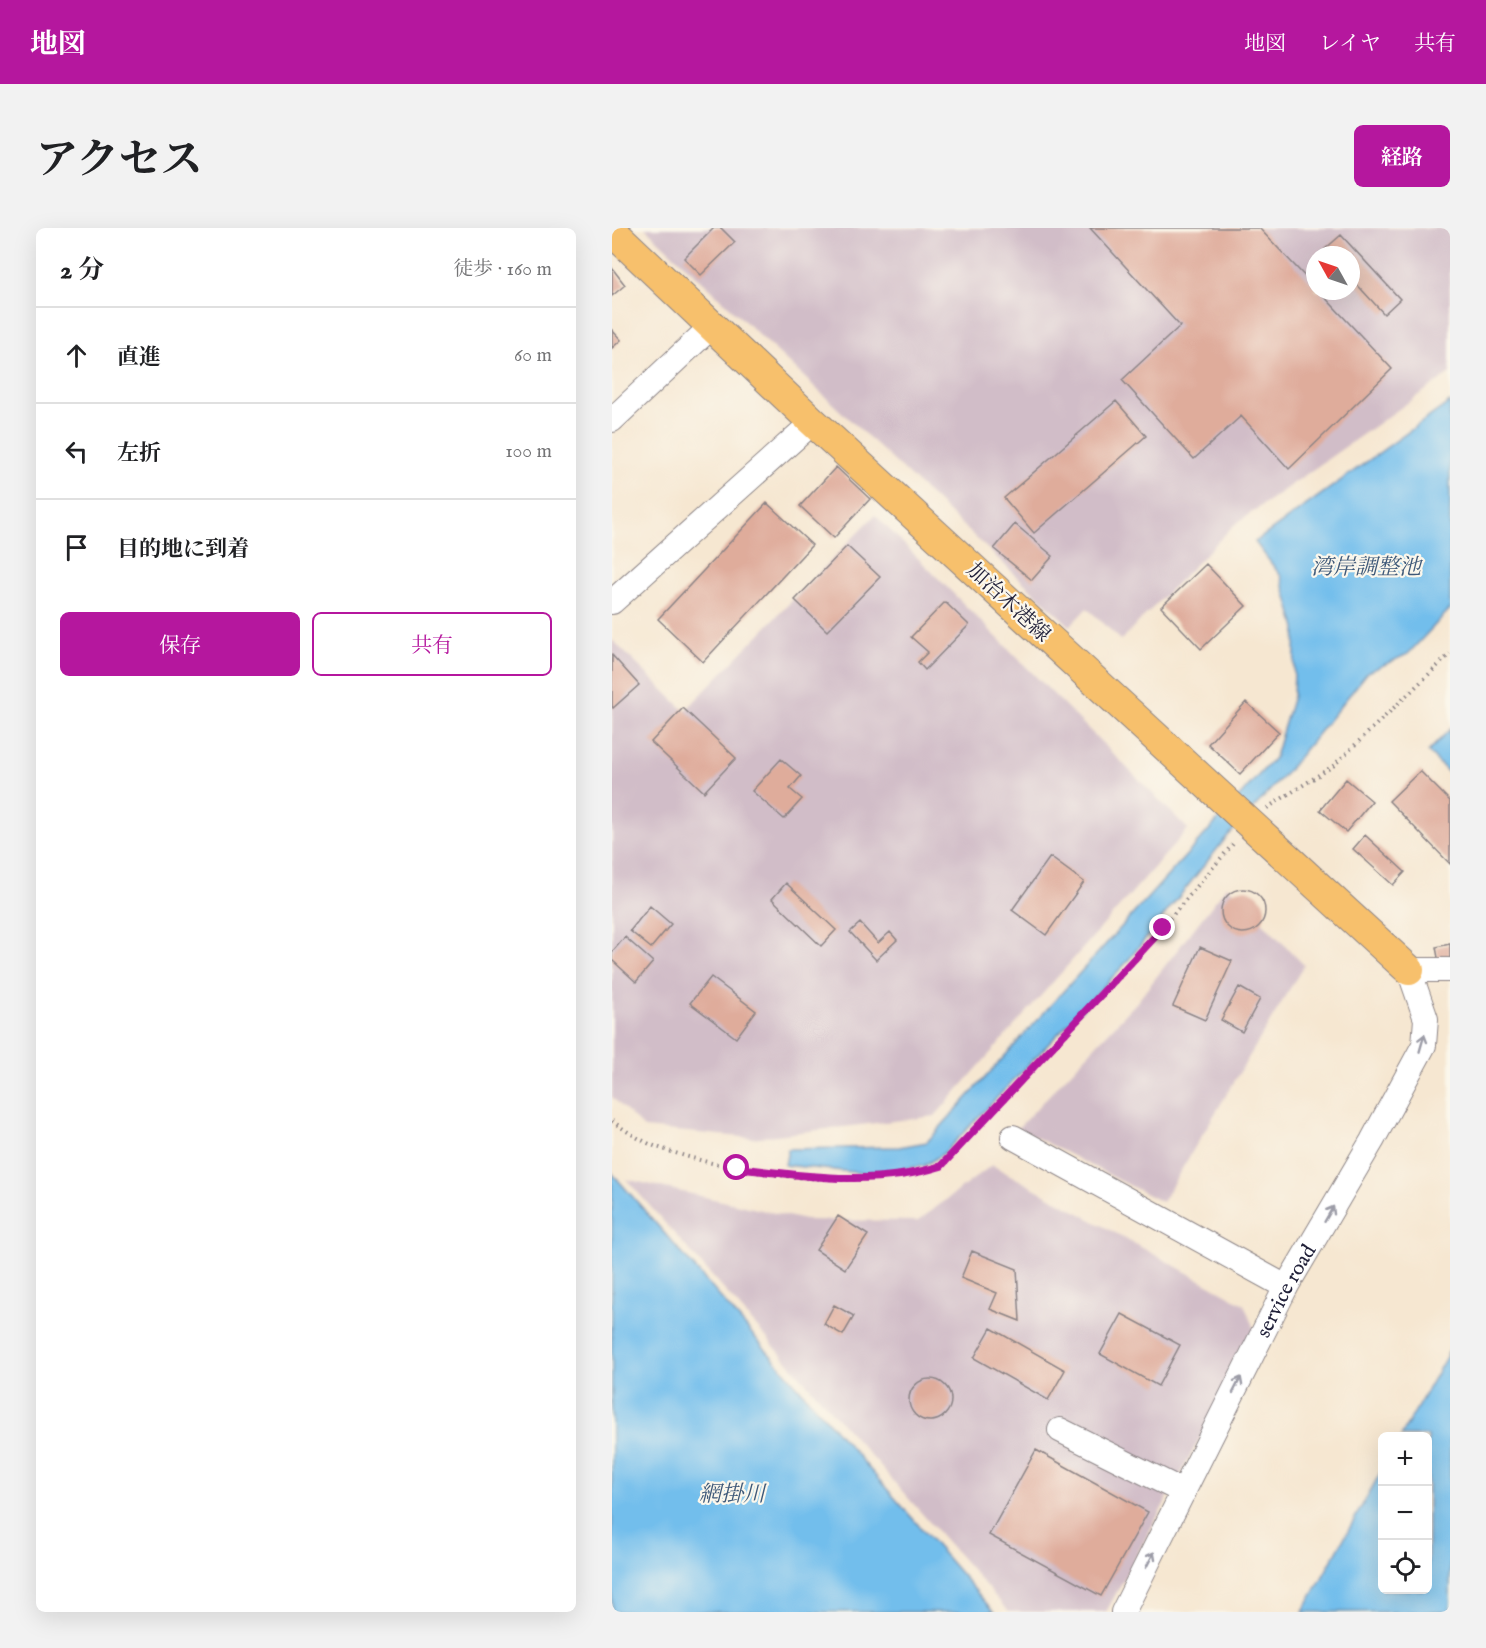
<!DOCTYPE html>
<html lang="ja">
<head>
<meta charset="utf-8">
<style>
	body { margin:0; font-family:"IM FELL English","Noto Serif JP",serif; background:#f2f2f2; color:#202124 }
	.controls { position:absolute; right:18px; bottom:18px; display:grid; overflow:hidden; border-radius:9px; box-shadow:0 6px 24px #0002 }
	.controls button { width:54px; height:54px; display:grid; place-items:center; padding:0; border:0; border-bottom:2px solid #e0e0e0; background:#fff; color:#202124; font:30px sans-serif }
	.compass { position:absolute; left:694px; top:18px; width:54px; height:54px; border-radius:50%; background:#fff; box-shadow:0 6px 24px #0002; rotate:310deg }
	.stop { position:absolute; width:18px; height:18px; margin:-14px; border:4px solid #b5179e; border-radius:50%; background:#fff }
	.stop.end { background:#b5179e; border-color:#fff; box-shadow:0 2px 6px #0008 }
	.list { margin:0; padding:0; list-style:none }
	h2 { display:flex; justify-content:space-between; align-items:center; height:78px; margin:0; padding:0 24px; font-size:26px }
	h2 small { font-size:20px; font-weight:400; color:#757577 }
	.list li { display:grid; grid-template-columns:39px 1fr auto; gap:18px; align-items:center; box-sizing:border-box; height:96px; padding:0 24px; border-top:2px solid #e0e0e0 }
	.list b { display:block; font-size:22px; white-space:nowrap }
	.list em { font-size:20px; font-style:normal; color:#757577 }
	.actions { display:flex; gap:12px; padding:18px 24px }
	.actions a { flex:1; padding:14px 0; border:2px solid #b5179e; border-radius:9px; text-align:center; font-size:21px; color:#b5179e }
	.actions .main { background:#b5179e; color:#fff }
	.icon { flex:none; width:33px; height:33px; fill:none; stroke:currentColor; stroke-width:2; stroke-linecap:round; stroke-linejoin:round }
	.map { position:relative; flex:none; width:838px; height:1384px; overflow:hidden; border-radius:9px }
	header { display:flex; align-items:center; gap:36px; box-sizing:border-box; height:84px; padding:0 30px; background:#b5179e; color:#fff }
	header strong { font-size:28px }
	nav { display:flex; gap:33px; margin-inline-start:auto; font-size:21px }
	.intro { display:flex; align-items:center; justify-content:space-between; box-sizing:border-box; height:144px; padding:0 36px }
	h1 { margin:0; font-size:42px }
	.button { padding:15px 27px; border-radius:9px; background:#b5179e; color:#fff; font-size:21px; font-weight:700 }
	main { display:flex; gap:36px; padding:0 36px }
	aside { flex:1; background:#fff; border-radius:9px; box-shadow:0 6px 24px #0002 }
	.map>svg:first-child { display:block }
	.industrial { fill:#d1bdc8; fill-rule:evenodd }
	.water { fill:#72beec; stroke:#4a7094; stroke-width:1.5 }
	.building { fill:#dfac9b }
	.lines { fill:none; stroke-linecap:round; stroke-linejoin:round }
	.minor-casing { stroke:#8c8486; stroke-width:26 }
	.major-casing { stroke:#8c8486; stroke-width:32 }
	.path { stroke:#8c8486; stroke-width:4; stroke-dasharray:1.5 4.5; stroke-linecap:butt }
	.minor { stroke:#fff; stroke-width:24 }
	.major { stroke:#f7c06c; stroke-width:30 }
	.oneway { stroke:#9c9ca7 }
	.route { stroke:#b5179e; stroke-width:8 }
	.labels { text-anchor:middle; stroke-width:4.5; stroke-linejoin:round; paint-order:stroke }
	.street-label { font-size:21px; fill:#22223b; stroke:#fbf7ec }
	.water-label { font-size:22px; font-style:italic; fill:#3e5979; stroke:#fbf7ec }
</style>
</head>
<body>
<header>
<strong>地図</strong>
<nav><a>地図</a><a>レイヤ</a><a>共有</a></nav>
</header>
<div class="intro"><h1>アクセス</h1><a class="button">経路</a></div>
<main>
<aside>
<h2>2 分<small>徒歩 · 160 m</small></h2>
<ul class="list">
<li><svg class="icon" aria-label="ahead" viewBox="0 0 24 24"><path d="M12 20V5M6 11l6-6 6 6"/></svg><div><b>直進</b></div><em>60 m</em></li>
<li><svg class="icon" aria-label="left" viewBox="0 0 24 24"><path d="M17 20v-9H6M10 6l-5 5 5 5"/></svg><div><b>左折</b></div><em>100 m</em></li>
<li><svg class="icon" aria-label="arrive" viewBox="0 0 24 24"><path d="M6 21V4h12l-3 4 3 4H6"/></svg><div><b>目的地に到着</b></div></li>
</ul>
<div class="actions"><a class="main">保存</a><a>共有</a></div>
</aside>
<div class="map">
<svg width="838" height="1384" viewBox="0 0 838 1384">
	<rect width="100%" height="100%" fill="#fbf7ec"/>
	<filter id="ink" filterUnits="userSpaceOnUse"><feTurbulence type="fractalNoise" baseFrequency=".0167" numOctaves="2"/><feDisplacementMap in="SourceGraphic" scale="12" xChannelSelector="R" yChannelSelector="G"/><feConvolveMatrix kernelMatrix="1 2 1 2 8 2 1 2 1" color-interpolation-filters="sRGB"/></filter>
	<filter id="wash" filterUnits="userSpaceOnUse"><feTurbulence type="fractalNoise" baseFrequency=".008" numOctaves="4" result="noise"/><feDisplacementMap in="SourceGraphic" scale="24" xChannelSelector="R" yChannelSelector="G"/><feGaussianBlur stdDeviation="1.35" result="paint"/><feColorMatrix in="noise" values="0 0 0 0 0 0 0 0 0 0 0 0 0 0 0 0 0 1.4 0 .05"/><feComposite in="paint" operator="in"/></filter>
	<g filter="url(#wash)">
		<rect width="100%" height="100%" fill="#f6e7d1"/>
		<path class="industrial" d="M33 0H838V145L622 297 509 412 475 380 458 398ZM703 27H739V63H703Z
			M263 287 576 601 323 888 140 910 32 900 0 869V412L73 483Z
			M615 658 692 737 550 974 406 900 525 774Z
			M380 937 632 1076 644 1106 494 1384H397L14 951 193 992 306 993Z"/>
		<path class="water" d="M838 174V381L796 426 756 444 674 545 614 610 514 735 332 925 312 938 250 945 173 937 176 921 287 919 315 914 663 529 681 468 684 400 669 348 643 314Z
			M838 501V546L816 524Z
			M0 945 382 1384H0Z
			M838 1122V1384H691L770 1242V1362H816V1208H789Z"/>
		<g id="blocks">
			<path class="building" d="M102 0H109L123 14 89 47 72 30Z
				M478 0H647L703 59V63H707L780 141 677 241 629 188 582 231 510 152 568 98Z
				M729 7 788 71 772 86 739 50V27H718L713 21Z
				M0 40 13 57 0 68Z
				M0 102 9 112 0 120Z
				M504 173 534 208 422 305 392 270Z
				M224 239 258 271 222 310 188 278Z
				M155 275 200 317 91 434 46 391Z
				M403 296 441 328 420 352 382 321Z
				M235 318 268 349 215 403 183 372Z
				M594 336 634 378 589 421 549 379Z
				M333 374 357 397 313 442 306 434 316 424 299 409Z
				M0 427 27 457 1 480 0 478Z
				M634 474 667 504 628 546 596 516Z
				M71 480 124 530 92 564 39 514Z
				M169 531 189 548 178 561 190 571 172 591 140 563Z
				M808 543 838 573V636L777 573Z
				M734 551 760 573 734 604 708 582Z
				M753 607 793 644 781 657 741 621Z
				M438 629 472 654 434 707 400 682Z
				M174 655 224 702 209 718 160 671Z
				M609 683a22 22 0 1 1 44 0a22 22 0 1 1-44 0Z
				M38 678 59 696 39 720 18 703Z
				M248 695 266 715 278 704 285 712 264 732 238 704Z
				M13 709 41 734 24 754 0 732V724Z
				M838 716V733L827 735 824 719Z
				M588 719 620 733 593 792 561 778Z
				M99 749 144 783 124 810 78 775Z
				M627 759 648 771 630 804 609 792Z
				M226 988 256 1007 233 1041 204 1022Z
				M360 1023 405 1041 408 1093 378 1081 385 1065 349 1050Z
				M222 1077 242 1088 231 1107 212 1096Z
				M510 1086 568 1117 546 1158 488 1126Z
				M379 1100 453 1142 436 1172 362 1130Z
				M297 1172a21 21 0 1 1 42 0a21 21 0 1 1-42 0Z
				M424 1222 536 1284 489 1368 377 1307Z"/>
		</g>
	</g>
	<g filter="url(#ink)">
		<use href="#blocks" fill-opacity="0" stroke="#8c8486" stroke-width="1.5"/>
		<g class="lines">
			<g class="minor-casing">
				<g id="minor">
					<path d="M0 192 99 99"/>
					<path d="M0 374 201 194"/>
					<path d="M401 909 674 1059"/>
					<path d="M448 1202 572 1264"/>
					<path id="s1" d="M511 1384 674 1059 760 913 812 817 814 791 797 742H838"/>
				</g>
			</g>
			<g class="major-casing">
				<path id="major" d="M0 3 201 194 797 742"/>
			</g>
			<path class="path" d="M655 580 721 538 838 426
				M0 893C14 903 32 915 48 920 129 948 246 964 329 938L508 749 621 616"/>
			<use href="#minor" class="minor"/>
			<use href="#major" class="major"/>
		</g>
		<defs><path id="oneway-shaft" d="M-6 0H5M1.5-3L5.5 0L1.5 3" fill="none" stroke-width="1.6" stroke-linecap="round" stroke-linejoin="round" transform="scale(1.5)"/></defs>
		<g class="oneway">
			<use href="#oneway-shaft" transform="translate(810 815) rotate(-74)"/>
			<use href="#oneway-shaft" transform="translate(717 986) rotate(-60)"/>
			<use href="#oneway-shaft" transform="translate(625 1157) rotate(-63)"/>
			<use href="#oneway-shaft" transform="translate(538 1332) rotate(-63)"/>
		</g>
	</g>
	<g class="lines" filter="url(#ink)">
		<path class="route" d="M125 940C193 948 262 959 329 938L551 700"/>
	</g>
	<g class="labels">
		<g class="street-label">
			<text transform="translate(397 374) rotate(43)" y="7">加治木港線</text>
			<text dy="7" stroke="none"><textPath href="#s1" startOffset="360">service road</textPath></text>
		</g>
		<g class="water-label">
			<text x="754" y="346">湾岸調整池</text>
			<text x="120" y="1273">網掛川</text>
		</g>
	</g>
</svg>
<div class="controls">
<button>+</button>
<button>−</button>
<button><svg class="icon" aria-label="locate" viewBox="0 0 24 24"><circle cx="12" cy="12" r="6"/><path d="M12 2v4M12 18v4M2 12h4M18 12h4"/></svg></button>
</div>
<svg class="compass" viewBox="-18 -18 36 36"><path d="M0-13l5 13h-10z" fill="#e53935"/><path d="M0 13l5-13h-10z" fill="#757577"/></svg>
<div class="stop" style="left:125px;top:940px"></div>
<div class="stop end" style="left:551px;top:700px"></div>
</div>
</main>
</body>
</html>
